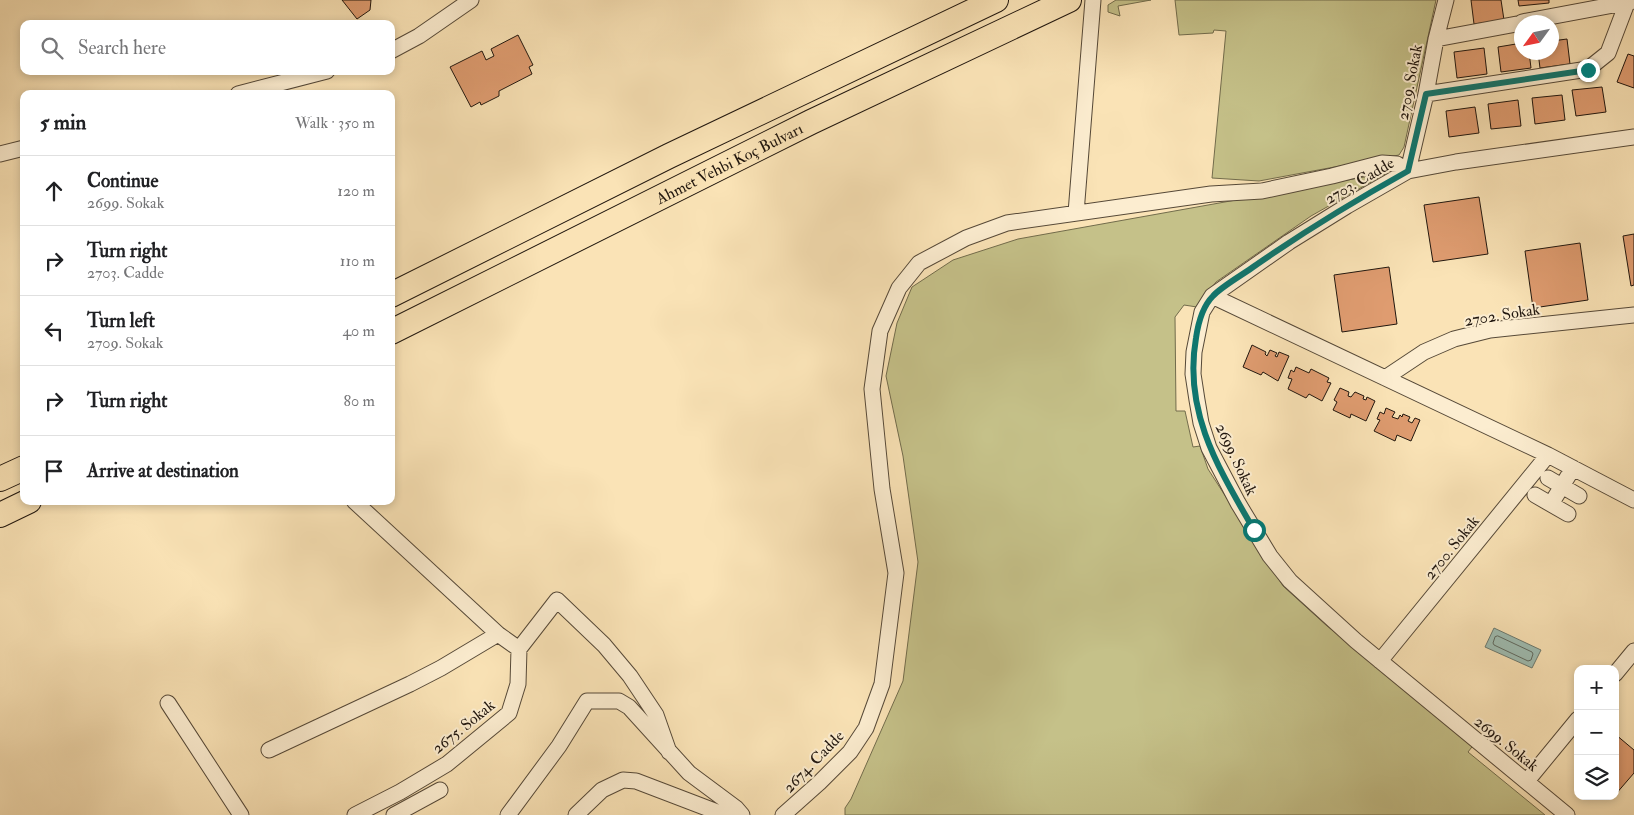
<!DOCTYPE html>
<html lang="en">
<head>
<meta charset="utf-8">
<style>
	body { margin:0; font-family:"IM FELL Double Pica",serif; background:#f2f2f2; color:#202124 }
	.controls { position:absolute; right:15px; bottom:15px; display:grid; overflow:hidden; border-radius:10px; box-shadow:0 2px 8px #0003 }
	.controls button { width:45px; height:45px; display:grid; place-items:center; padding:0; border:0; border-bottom:1px solid #e0e0e0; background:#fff; color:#202124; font:25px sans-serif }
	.compass { position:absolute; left:1514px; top:15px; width:45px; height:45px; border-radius:50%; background:#fff; box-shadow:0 2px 8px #0003; rotate:237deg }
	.stop { position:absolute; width:15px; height:15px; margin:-11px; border:4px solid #0f766e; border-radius:50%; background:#fff }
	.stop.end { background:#0f766e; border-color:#fff; box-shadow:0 1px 5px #0008 }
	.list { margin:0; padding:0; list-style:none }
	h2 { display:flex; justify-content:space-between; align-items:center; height:65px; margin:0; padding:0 20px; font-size:21px }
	h2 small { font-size:16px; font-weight:400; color:#757577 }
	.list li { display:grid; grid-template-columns:32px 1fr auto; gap:15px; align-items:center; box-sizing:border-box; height:70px; padding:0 20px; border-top:1px solid #e0e0e0 }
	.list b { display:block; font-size:19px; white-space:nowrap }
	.list p { margin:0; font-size:16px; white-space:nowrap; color:#757577 }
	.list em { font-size:16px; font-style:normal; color:#757577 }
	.icon { flex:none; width:28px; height:28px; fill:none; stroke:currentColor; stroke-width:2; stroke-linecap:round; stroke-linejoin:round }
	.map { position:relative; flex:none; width:1634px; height:815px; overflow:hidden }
	.search { position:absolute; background:#fff; box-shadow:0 2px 8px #0003; left:20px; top:20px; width:375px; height:55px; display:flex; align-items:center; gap:12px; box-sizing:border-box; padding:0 18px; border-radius:10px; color:#757577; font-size:19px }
	.panel { position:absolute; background:#fff; box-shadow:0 2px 8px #0003; left:20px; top:90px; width:375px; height:415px; border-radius:10px }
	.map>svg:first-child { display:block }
	.green { fill:#c5c189; stroke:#726c4c }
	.water { fill:#9fbdb2; stroke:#6c7a70 }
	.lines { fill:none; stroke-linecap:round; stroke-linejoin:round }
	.shore { stroke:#606a60; stroke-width:1 }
	.building { fill:#df9c70; stroke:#20160e }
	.street-casing { stroke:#564938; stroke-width:17 }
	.primary-casing { stroke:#20160e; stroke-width:26 }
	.street { stroke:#fcedd0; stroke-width:15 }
	.primary { stroke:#fae3b6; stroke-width:24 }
	.route { stroke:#0f766e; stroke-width:6 }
	.labels { text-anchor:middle; stroke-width:4; stroke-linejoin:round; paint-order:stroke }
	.street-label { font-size:16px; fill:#20160e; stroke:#fcedd0 }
</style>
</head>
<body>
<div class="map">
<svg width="1634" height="815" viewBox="0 0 1634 815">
	<rect width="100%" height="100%" fill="#fae3b6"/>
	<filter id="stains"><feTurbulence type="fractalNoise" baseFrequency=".004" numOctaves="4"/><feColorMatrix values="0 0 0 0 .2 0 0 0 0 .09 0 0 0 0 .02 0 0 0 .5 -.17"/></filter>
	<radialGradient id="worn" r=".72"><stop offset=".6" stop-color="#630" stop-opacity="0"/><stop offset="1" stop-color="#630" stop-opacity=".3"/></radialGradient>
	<path class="green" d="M1116 0H1151L1118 6 1120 16 1108 12V5Z
		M1175 0H1436L1404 147 1399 155 1259 181 1212 178 1226 31 1214 30 1213 33 1179 35Z
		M1387 173 1311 216 1216 282 1197 307 1184 305 1175 317 1176 411H1185L1193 447 1200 446 1208 469 1283 586 1327 626 1475 743 1468 752 1545 815H845V808L851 799 903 681 918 562 903 456 886 376 897 323 912 287 953 260 1018 239Z"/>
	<path class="water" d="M1494 628 1541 650 1532 668 1485 647Z"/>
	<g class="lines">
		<path class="shore" d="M1498 636 1532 652 1533 654 1531 660 1528 661 1494 645 1493 643 1495 637Z"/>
	</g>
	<path class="building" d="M342 0H371L370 10 357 19Z
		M1471 0H1501L1504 20 1474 24Z
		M1518 0H1549V3L1519 6Z
		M518 35 533 65 529 67 532 74 499 91V96L481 105 480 102 471 107 450 67 482 51 486 60 494 56 491 49Z
		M1567 39 1570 64 1540 68 1538 52H1552V41Z
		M1522 43V52H1529L1531 68 1501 72 1498 47Z
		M1484 48 1487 74 1457 78 1454 52Z
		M1628 54 1634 56V88L1617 82Z
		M1602 87 1606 112 1576 116 1572 90Z
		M1562 95 1565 120 1535 124 1532 98Z
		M1518 100 1521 126 1491 129 1488 104Z
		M1475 107 1479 133 1449 137 1446 111Z
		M1479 197 1488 254 1433 262 1424 205Z
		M1634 234V285L1631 286 1623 236Z
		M1580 243 1588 300 1533 308 1525 251Z
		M1389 267 1397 324 1342 332 1334 275Z
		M1252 345 1266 352 1265 354 1267 356 1270 350 1277 353 1275 356 1277 357 1279 352 1289 356 1278 381 1263 372 1261 375 1243 367Z
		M1296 367 1309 373 1311 369 1329 378 1327 382 1331 383 1322 401 1309 394 1306 398 1288 389 1292 379 1288 378 1291 370 1294 372Z
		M1340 388 1349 392 1348 396 1351 397 1355 392 1364 396 1363 399 1366 400 1367 397 1375 401 1366 421 1351 414 1350 418 1333 410 1337 402 1334 400Z
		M1386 408 1395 412 1392 417 1398 419 1400 415 1402 417 1403 414 1410 417 1408 421 1412 423 1415 418 1420 420 1411 441 1397 435 1395 441 1374 431 1380 420 1377 419 1380 412 1384 414Z
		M1615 734 1634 750V773L1615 795Z"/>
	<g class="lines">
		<g class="street-casing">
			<path id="street" d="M1522 22 1634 1
				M1436 39 1522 23
				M391 51 419 36 471 0
				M238 94 327 71
				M1426 94 1588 69 1608 53 1627 3
				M0 154 24 148
				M1076 213 1093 0
				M1212 296 1548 455 1634 500
				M1385 378 1424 352 1454 339 1490 330 1634 315
				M1548 478 1579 496
				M1535 495 1568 514
				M354 501 498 634 519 649
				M1551 504 1573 468
				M1380 661 1548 455
				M1615 674 1634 651
				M168 703 241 815
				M269 750 410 684 441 668 498 634
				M1527 781 1578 719
				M355 815 400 792 447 764 509 713 518 684 519 649 557 600 604 645 630 676 656 715 669 752
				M394 815 440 790
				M508 815 559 746 587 701H619L629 707 689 773 736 808 742 815
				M576 815 602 790 623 780 636 781 725 815
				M783 815 819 783 850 752 866 728 882 684 896 573 882 489 872 389 880 331 899 288 919 263 966 238 1007 223 1211 194 1262 191 1332 176 1382 163 1397 164 1408 171 1426 94 1436 39 1446 0
				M1567 815 1356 641 1290 581 1270 556 1238 503 1209 448 1201 423 1197 400 1193 374 1194 352 1202 312 1212 296 1289 242 1347 206 1408 171 1456 162 1634 137"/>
		</g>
		<g class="primary-casing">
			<g id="primary">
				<path d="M391 295 669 156 996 0"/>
				<path id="s1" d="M391 332 811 122 1069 0"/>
				<path d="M0 479 24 468"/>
				<path d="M0 515 29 501"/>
			</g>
		</g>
		<use href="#street" class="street"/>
		<use href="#primary" class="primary"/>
	</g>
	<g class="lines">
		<path class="route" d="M1254 530C1219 469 1183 412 1196 338 1198 324 1202 307 1213 296 1222 286 1244 274 1256 265 1305 231 1356 200 1408 171L1426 94 1588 70"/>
	</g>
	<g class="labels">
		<g class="street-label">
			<text transform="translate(1409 82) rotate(-79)" y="6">2709. Sokak</text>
			<text dy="6" stroke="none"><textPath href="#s1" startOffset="378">Ahmet Vehbi Koç Bulvarı</textPath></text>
			<text transform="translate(1359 180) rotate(-30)" y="6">2703. Cadde</text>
			<text transform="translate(1502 314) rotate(-9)" y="6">2702. Sokak</text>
			<text transform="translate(1237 459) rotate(65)" y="6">2699. Sokak</text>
			<text transform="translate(1451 547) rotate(-51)" y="6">2700. Sokak</text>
			<text transform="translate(463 726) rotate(-39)" y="6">2675. Sokak</text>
			<text transform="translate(1507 743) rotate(39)" y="6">2699. Sokak</text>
			<text transform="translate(813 761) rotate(-46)" y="6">2674. Cadde</text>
		</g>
	</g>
	<rect width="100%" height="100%" filter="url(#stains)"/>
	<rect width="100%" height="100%" fill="url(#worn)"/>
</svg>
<div class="controls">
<button>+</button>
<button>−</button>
<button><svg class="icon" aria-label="layers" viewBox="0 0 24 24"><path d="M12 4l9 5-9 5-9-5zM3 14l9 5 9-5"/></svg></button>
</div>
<svg class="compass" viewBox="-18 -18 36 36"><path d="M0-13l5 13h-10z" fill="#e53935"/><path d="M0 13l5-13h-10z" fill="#757577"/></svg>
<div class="stop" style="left:1254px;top:530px"></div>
<div class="stop end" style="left:1588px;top:70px"></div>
<div class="search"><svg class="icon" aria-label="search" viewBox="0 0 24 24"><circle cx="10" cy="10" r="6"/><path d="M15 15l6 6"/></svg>Search here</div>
<section class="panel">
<h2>5 min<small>Walk · 350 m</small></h2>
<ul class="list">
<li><svg class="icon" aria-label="ahead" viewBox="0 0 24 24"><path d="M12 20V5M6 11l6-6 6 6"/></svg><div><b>Continue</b><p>2699. Sokak</p></div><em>120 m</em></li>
<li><svg class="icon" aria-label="right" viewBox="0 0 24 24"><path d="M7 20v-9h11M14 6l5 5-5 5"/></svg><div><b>Turn right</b><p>2703. Cadde</p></div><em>110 m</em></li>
<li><svg class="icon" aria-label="left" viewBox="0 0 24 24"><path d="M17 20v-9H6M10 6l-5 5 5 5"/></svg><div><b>Turn left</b><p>2709. Sokak</p></div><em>40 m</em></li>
<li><svg class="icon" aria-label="right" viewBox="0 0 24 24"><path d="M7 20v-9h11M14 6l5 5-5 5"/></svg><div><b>Turn right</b></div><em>80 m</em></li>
<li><svg class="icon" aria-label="arrive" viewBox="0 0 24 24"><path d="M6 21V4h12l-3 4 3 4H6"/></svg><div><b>Arrive at destination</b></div></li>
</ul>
</section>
</div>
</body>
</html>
